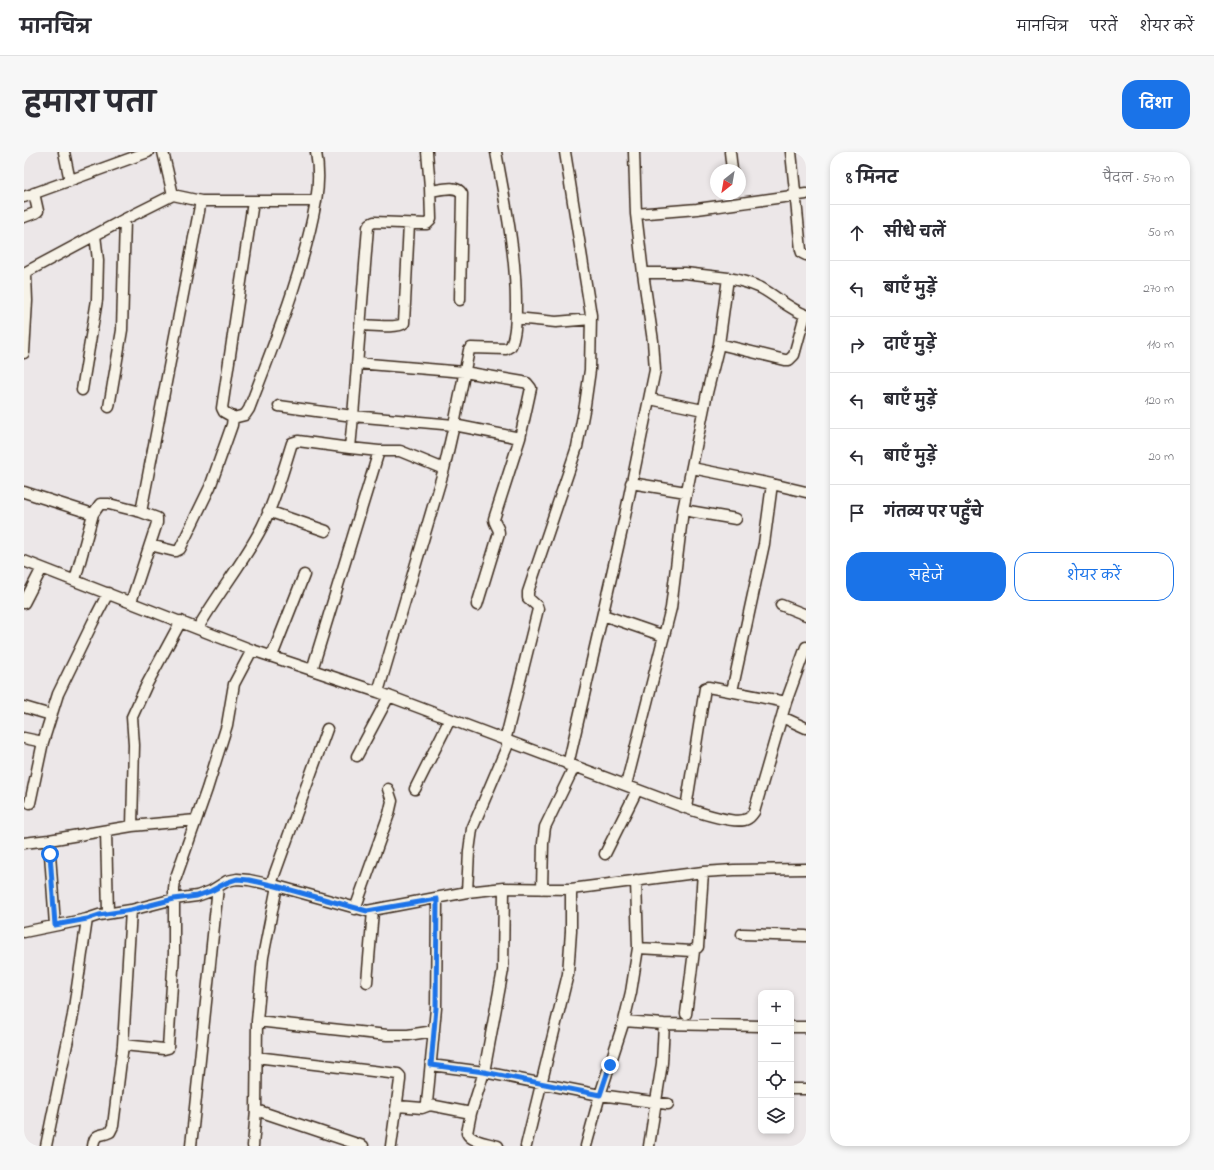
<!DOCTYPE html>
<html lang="hi">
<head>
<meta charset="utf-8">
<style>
	body { margin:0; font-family:"Indie Flower","Playpen Sans Deva",sans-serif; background:#f7f7f7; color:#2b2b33 }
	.controls { position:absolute; right:12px; bottom:12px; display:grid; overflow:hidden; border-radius:8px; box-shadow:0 2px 6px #0003 }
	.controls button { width:36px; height:36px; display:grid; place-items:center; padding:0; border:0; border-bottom:1px solid #e1e1e2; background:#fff; color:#2b2b33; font:20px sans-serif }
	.compass { position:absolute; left:686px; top:12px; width:36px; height:36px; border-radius:50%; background:#fff; box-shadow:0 2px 6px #0003; rotate:211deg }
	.stop { position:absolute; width:12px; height:12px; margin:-9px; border:3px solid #1a73e8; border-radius:50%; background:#fff }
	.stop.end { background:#1a73e8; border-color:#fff; box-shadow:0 1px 4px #0008 }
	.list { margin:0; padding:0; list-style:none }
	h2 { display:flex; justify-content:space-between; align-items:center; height:52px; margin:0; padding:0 16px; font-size:17px }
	h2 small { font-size:13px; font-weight:400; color:#7c7c81 }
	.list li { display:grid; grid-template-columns:26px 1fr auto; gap:12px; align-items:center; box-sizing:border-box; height:56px; padding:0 16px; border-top:1px solid #e1e1e2 }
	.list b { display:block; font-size:15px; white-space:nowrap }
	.list em { font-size:13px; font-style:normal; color:#7c7c81 }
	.actions { display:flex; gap:8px; padding:12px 16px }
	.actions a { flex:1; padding:9px 0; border:1px solid #1a73e8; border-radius:16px; text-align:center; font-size:14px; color:#1a73e8 }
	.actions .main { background:#1a73e8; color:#fff }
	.icon { flex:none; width:22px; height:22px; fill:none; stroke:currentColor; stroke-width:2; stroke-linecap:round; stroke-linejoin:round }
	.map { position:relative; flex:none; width:782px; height:994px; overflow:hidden; border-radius:16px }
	header { display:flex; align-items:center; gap:24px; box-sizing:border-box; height:56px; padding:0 20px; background:#fff; border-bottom:1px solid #e1e1e2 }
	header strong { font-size:19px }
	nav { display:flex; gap:22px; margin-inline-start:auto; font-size:14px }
	.intro { display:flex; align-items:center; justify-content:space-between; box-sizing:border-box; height:96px; padding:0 24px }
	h1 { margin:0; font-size:28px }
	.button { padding:10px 18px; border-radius:16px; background:#1a73e8; color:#fff; font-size:14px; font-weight:700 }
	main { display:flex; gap:24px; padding:0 24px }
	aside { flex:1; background:#fff; border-radius:16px; box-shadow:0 2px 6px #0003 }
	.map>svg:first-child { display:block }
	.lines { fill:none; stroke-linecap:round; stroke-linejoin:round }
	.minor-casing { stroke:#3b2a1e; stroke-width:13 }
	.minor { stroke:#f7f3e8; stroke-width:10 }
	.route { stroke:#1a73e8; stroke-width:5 }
</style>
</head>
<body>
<header>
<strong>मानचित्र</strong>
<nav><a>मानचित्र</a><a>परतें</a><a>शेयर करें</a></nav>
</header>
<div class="intro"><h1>हमारा पता</h1><a class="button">दिशा</a></div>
<main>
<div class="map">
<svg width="782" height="994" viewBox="0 0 782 994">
	<rect width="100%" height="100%" fill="#ece7e8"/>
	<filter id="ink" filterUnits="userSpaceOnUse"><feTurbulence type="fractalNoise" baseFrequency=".025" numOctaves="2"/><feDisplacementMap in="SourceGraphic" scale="8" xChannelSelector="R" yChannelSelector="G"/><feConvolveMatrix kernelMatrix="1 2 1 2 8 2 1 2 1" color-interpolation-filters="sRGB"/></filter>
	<g filter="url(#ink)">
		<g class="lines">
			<g class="minor-casing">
				<path id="minor" d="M40 0 46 29
					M139 0 149 43
					M706 0 708 18
					M767 0 777 98 778 101 782 103
					M407 39C416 38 433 32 438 42L436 148
					M0 45 124 0
					M612 62 673 57 782 42
					M0 65 11 61 14 59 10 41
					M704 126C716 128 726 131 737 136 752 144 765 157 782 163
					M492 166 532 170 567 167
					M336 173C345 173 374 177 380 171L385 72
					M695 192 761 208H765L770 203 781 163
					M0 201 3 149 2 123 4 119 101 67 149 43 177 49H292C295 32 295 17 292 0
					M333 211 440 220 499 230 503 231 507 236 496 286 470 367C470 372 475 375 475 381L453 453
					M58 238 73 148 74 108 71 83
					M626 247 679 258
					M255 254 329 264 344 75 346 72 350 70 403 72 406 69 407 67 406 35 403 0
					M85 255 98 178 101 67
					M209 266 221 263 225 257C251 189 279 121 292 49
					M668 316 748 332 782 340
					M420 317 376 299H355L326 296 329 264 430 273 445 198 447 196 482 197 487 194C492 181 492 166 492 152 492 101 481 50 472 0
					M607 331 662 340
					M0 340 69 362
					M659 358 712 367
					M244 359 302 379
					M126 393 150 399H152L156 397 186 335 208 273 209 265 200 260 198 256 229 50
					M0 409 228 498 354 540 662 656C674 660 712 673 723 667 726 666 728 663 730 660L762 550 782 495
					M51 428 69 362 76 352H85L117 360
					M107 450 133 371V366L117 360 177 49
					M0 451 18 416
					M757 453 782 463
					M579 463 640 484
					M174 476C194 441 220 410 238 375 251 349 259 319 268 291L274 289 326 296
					M248 504 280 423
					M288 518 355 299
					M708 539 740 392 748 332
					M354 540 420 317 430 273 496 286
					M0 555 27 563
					M758 565 782 576
					M0 586 19 590 34 542 69 470 84 441
					M481 589 514 457 513 454 504 446V440L553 295 561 253 566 218 567 163 541 0
					M333 604 365 544
					M544 613 600 369 631 218 629 189 619 121 612 62 610 0
					M602 633 647 456 659 358 683 241 695 192 704 126 661 121H619
					M391 637 426 567
					M6 651 19 590
					M662 656 681 536 684 535 762 550
					M108 674 110 593 108 565 123 532 157 469
					M82 679 84 761
					M25 688 31 773
					M0 691 25 688 108 674 172 668
					M581 702 613 638
					M247 732 303 577
					M518 737 519 691 521 675 550 615
					M443 740 445 699 448 677 485 590
					M413 747 412 856 403 951 406 953 447 961
					M331 757 365 662 368 649 364 637
					M0 780 63 767 75 763 107 758 150 747 173 744 187 739 203 729 213 727 225 728 253 734 343 759 443 740 480 736 547 737 679 720 710 718 782 717
					M718 782 782 784
					M614 796 668 799 674 795 679 720
					M343 830 349 759
					M662 862 670 799
					M233 869 363 883H384L410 879
					M600 869 640 872 737 874
					M767 875H782
					M99 893 140 897 144 896 150 801V737L151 728 183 637 203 573 210 532 228 498
					M232 905 374 922 376 924V928L367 994
					M407 913 460 920 576 943 644 952
					M767 937H782
					M374 954 398 956 406 953
					M232 958 339 994
					M22 994 49 863 63 767
					M69 994C71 980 76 985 86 980L89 974 99 893 107 758
					M167 994 194 735
					M229 994 232 958 233 869 239 805 253 734
					M474 994C464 991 447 990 443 981L447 961 460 920 479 818 480 736
					M502 994 544 822 547 779V737
					M562 994 576 943 600 869 607 840 614 796 612 728
					M625 994 638 911 640 872"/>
			</g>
			<use href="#minor" class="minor"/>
		</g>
	</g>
	<g class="lines" filter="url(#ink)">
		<path class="route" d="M26 702 31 773 63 767 75 763 107 758 150 747 173 744 187 739 204 730 213 727 225 728 252 734 343 759 413 747 412 856 407 913 460 920 576 943 586 913"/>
	</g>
</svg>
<div class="controls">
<button>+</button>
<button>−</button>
<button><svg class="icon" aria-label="locate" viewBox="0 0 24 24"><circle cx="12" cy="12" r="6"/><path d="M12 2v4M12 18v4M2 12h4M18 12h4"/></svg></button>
<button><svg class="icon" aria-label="layers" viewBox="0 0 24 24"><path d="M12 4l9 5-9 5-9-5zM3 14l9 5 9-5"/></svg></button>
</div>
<svg class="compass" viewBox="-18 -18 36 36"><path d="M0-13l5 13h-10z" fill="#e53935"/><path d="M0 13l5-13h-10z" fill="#7c7c81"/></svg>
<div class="stop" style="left:26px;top:702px"></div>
<div class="stop end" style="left:586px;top:913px"></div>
</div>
<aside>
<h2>8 मिनट<small>पैदल · 570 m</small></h2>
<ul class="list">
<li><svg class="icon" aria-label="ahead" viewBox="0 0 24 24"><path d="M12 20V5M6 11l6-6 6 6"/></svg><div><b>सीधे चलें</b></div><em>50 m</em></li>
<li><svg class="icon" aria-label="left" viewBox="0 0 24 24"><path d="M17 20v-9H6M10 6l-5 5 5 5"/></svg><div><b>बाएँ मुड़ें</b></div><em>270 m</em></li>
<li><svg class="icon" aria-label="right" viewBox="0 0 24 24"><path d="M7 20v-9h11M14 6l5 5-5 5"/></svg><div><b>दाएँ मुड़ें</b></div><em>110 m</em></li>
<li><svg class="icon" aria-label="left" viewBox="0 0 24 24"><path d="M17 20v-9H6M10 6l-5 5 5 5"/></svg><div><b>बाएँ मुड़ें</b></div><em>120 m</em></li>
<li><svg class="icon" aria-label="left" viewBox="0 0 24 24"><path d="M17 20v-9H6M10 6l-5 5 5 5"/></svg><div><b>बाएँ मुड़ें</b></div><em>20 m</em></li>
<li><svg class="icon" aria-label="arrive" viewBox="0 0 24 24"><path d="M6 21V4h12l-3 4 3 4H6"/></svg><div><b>गंतव्य पर पहुँचे</b></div></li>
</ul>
<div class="actions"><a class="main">सहेजें</a><a>शेयर करें</a></div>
</aside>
</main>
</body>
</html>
